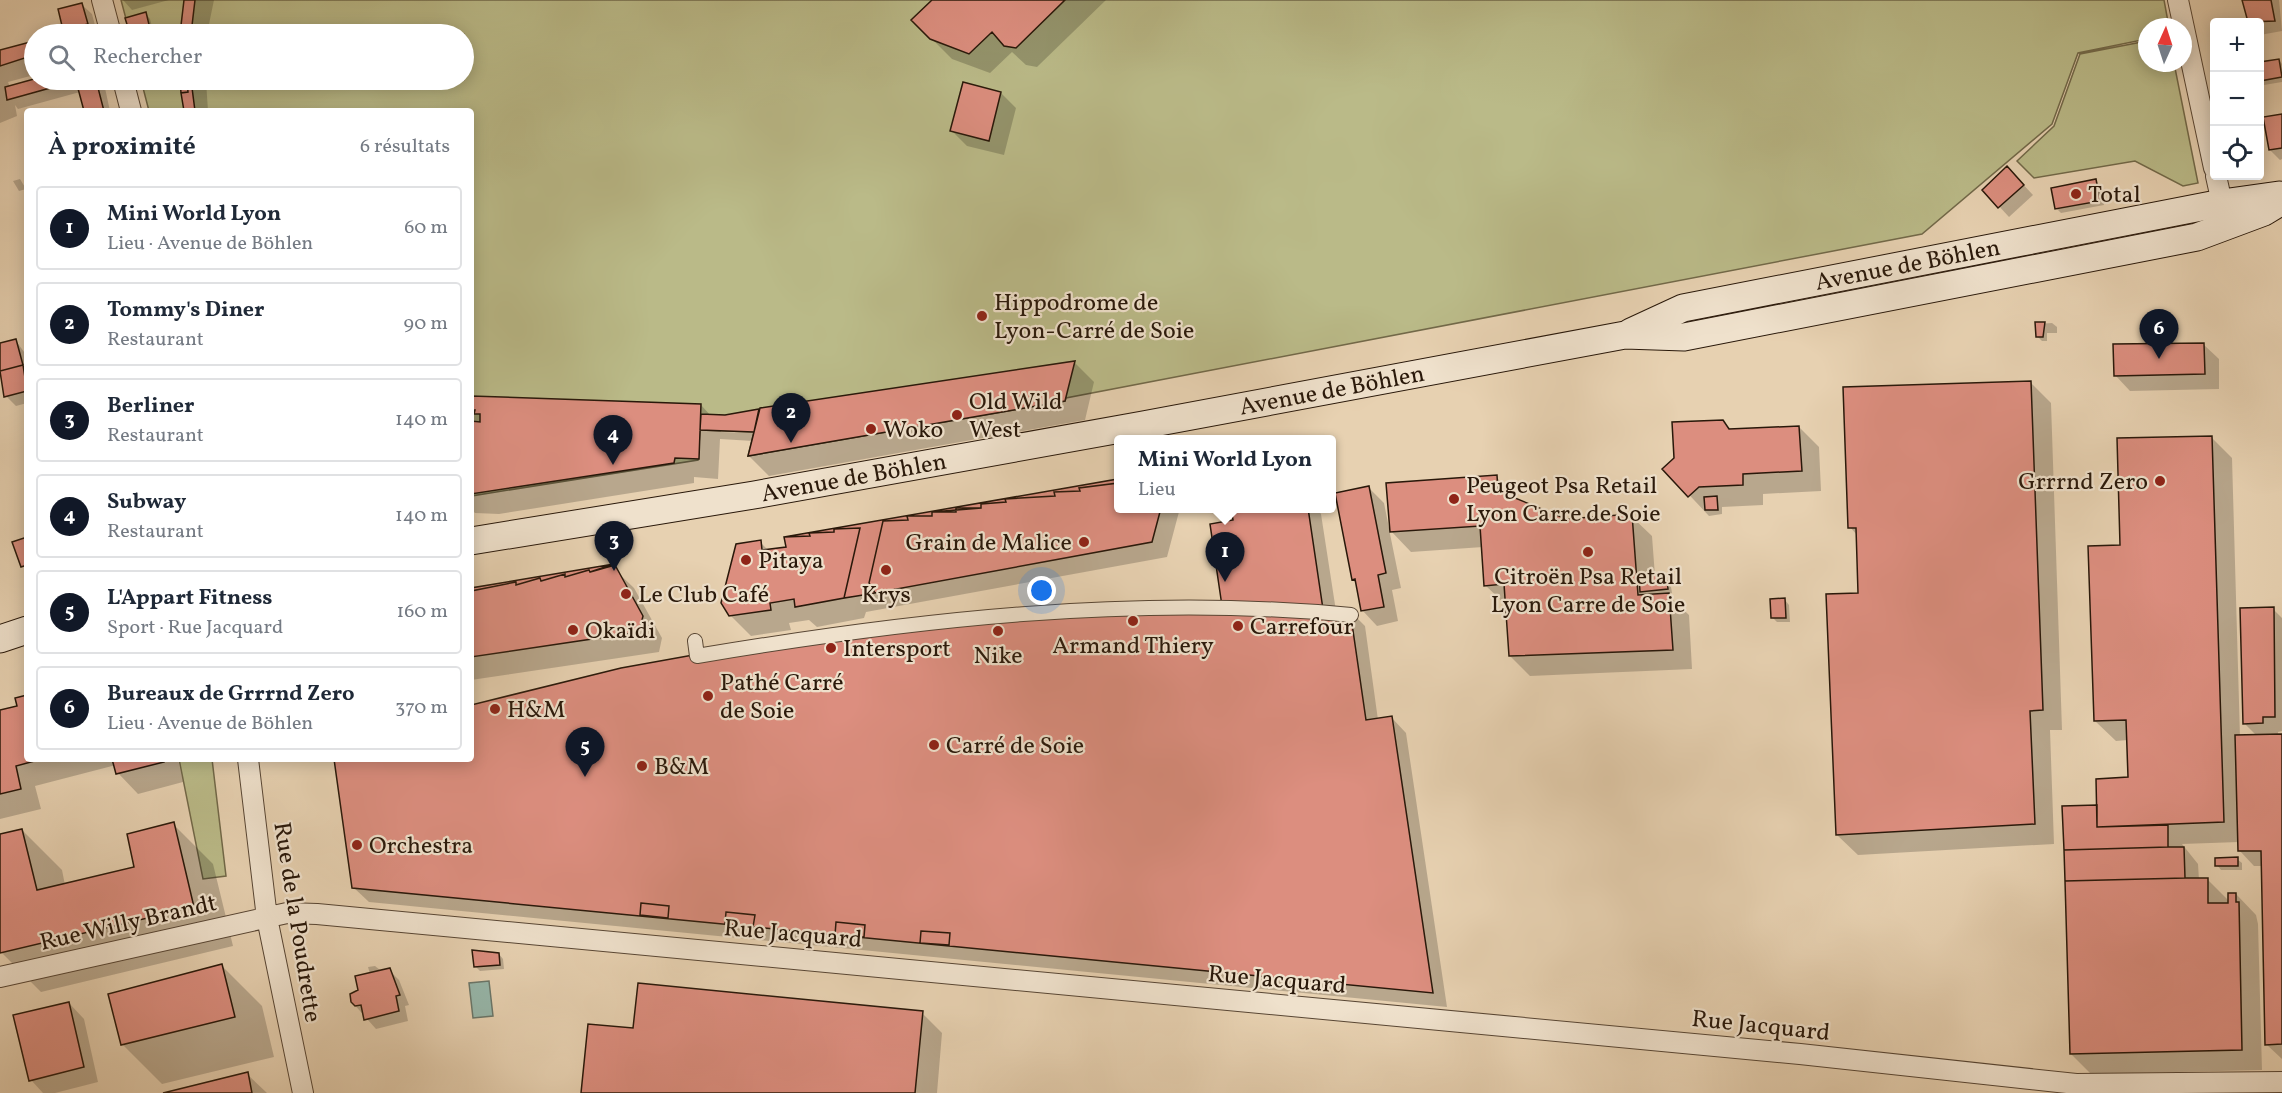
<!DOCTYPE html>
<html lang="fr">
<head>
<meta charset="utf-8">
<style>
	body { margin:0; font-family:Vollkorn,serif; background:#f2f2f3; color:#1f2937 }
	.controls { position:absolute; right:18px; top:18px; display:grid; overflow:hidden; border-radius:6px; box-shadow:0 3px 15px #0003 }
	.controls button { width:54px; height:54px; display:grid; place-items:center; padding:0; border:0; border-bottom:2px solid #e0e1e3; background:#fff; color:#1f2937; font:30px sans-serif }
	.compass { position:absolute; left:2138px; top:18px; width:54px; height:54px; border-radius:50%; background:#fff; box-shadow:0 3px 15px #0003; rotate:3deg }
	.you { position:absolute; left:1042px; top:591px; width:21px; height:21px; margin:-15px; border:4px solid #fff; border-radius:50%; background:#1a73e8; box-shadow:0 0 0 9px #1a73e833 }
	.badge { display:grid; place-items:center; width:39px; height:39px; border-radius:50%; background:#111827; color:#fff; font-size:20px; font-weight:700 }
	.pin { position:absolute; translate:-50% -50px; filter:drop-shadow(0 2px 3px #0008) }
	.pin::after { content:''; position:absolute; top:32px; width:21px; height:18px; background:inherit; clip-path:polygon(0 0,100% 0,50% 100%) }
	.popup { position:absolute; left:1114px; top:435px; width:222px; height:78px; box-sizing:border-box; display:grid; place-content:center; border-radius:6px; background:#fff; filter:drop-shadow(0 2px 4px #0005); font-size:20px; white-space:nowrap; color:#747a83 }
	.popup b { font-size:22px; color:#1f2937 }
	.popup::after { content:''; position:absolute; left:50%; top:100%; margin-left:-12px; border:12px solid transparent; border-top-color:#fff }
	.list { margin:0; padding:0; list-style:none }
	h2 { display:flex; justify-content:space-between; align-items:center; height:78px; margin:0; padding:0 24px; font-size:26px }
	h2 small { font-size:20px; font-weight:400; color:#747a83 }
	.list li { display:grid; grid-template-columns:39px 1fr auto; gap:18px; align-items:center; box-sizing:border-box; height:84px; margin:0 12px 12px; padding:0 12px; border:2px solid #e0e1e3; border-radius:6px }
	.list b { display:block; font-size:22px; white-space:nowrap }
	.list p { margin:0; font-size:20px; white-space:nowrap; color:#747a83 }
	.list em { font-size:20px; font-style:normal; color:#747a83 }
	.icon { flex:none; width:33px; height:33px; fill:none; stroke:currentColor; stroke-width:2; stroke-linecap:round; stroke-linejoin:round }
	.map { position:relative; flex:none; width:2282px; height:1093px; overflow:hidden }
	.search { position:absolute; background:#fff; box-shadow:0 3px 15px #0003; left:24px; top:24px; width:450px; height:66px; display:flex; align-items:center; gap:15px; box-sizing:border-box; padding:0 21px; border-radius:33px; color:#747a83; font-size:22px }
	.panel { position:absolute; background:#fff; box-shadow:0 3px 15px #0003; left:24px; top:108px; width:450px; height:654px; border-radius:6px }
	.map>svg:first-child { display:block }
	.green { fill:#baba88; stroke:#726949; stroke-width:1.5 }
	.water { fill:#97b7aa; stroke:#6b776a; stroke-width:1.5 }
	.shadow { fill:#0003; fill-rule:evenodd }
	.building { fill:#dc8e7f; stroke:#29180a; stroke-width:1.5 }
	.lines { fill:none; stroke-linecap:round; stroke-linejoin:round }
	.pedestrian-casing { stroke:#584634; stroke-width:16 }
	.minor-casing { stroke:#584634; stroke-width:22 }
	.secondary-casing { stroke:#29180a; stroke-width:29 }
	.pedestrian { stroke:#efe1cc; stroke-width:14 }
	.minor { stroke:#efe1cc; stroke-width:20 }
	.secondary { stroke:#efe1cc; stroke-width:27 }
	.poi-dot { fill:#8f2418; stroke:#efe1cc; stroke-width:2 }
	.labels { text-anchor:middle; stroke-width:4.5; stroke-linejoin:round; paint-order:stroke }
	.poi-label { font-size:24px; fill:#29180a; stroke:#efe1cc; text-anchor:start }
	.street-label { font-size:24px; fill:#29180a; stroke:#efe1cc }
</style>
</head>
<body>
<div class="map">
<svg width="2282" height="1093" viewBox="0 0 2282 1093">
	<rect width="100%" height="100%" fill="#e7d1b1"/>
	<filter id="stains"><feTurbulence type="fractalNoise" baseFrequency=".00333" numOctaves="4"/><feColorMatrix values="0 0 0 0 .2 0 0 0 0 .09 0 0 0 0 .02 0 0 0 .5 -.17"/></filter>
	<radialGradient id="worn" r=".72"><stop offset=".6" stop-color="#630" stop-opacity="0"/><stop offset="1" stop-color="#630" stop-opacity=".3"/></radialGradient>
	<path class="green" d="M121 0H2164L2169 27H2147V39L2078 53 2052 124 1922 234 1066 398 1065 401 748 456 754 432 700 430 698 460 471 496V111H149L141 80H464V34H130Z
		M2147 41V63H2174L2198 183 2183 186 2135 161 2034 178 2017 161 2054 126 2080 54Z
		M179 759H212L226 876 203 879Z"/>
	<path class="water" d="M489 981 493 1016 473 1018 469 983Z"/>
	<path class="shadow" d="M123 0H169L132 10Z
		M186 0H214L207 34H181Z
		M934 0H1106L1037 67 1026 65 1012 52 990 73 952 59 913 20Z
		M2244 0H2279L2282 31 2260 35V22H2249Z
		M81 4 92 14 97 33 64 34 69 33 65 29Z
		M146 14 150 19 154 34H131L127 19Z
		M34 42V75L8 82 10 87 39 80H96L105 88 110 111H85L80 92 18 109 15 105 17 116 0 123V51Z
		M2279 60 2282 64V82L2264 85 2260 81V63Z
		M181 80H206L208 111H185Z
		M1001 93 1016 108 1004 155 967 146 952 131Z
		M2282 115V159L2280 160 2270 150Z
		M2017 178 2033 195 2009 217 1984 190Z
		M20 179 26 189 19 191 13 181Z
		M2096 181 2100 186 2104 205 2061 213 2057 209Z
		M2052 323 2057 327V333H2047V341H2042L2037 336V324Z
		M16 341 27 356V403L16 406 6 396 0 376V345Z
		M2203 344 2219 359V389L2130 391 2115 375Z
		M1074 362 1094 382 1085 420 769 476 749 456 753 441 720 439 718 479 694 477V483L499 514 475 513 471 509V397L701 405 711 416H725ZM721 429 761 430V433L721 432Z
		M2031 383 2051 403 2062 730H2050L2054 844 1858 855 1837 835 1860 595 1857 535 1850 527Z
		M1723 422 1732 430 1799 427 1819 447 1821 491 1763 494V505L1722 507V514L1709 516 1665 469Z
		M2212 438 2232 458 2240 737 2257 736 2244 723 2273 609 2282 618V731L2278 732V736L2282 735V1059L2266 1044 2262 866H2254L2239 850V842L2182 844 2198 864 2199 880 2207 879 2230 902 2236 894 2256 915 2258 924 2262 1070 2091 1074 2071 1054 2098 807 2130 779 2128 740 2116 741 2095 721 2122 547Z
		M1496 477 1516 497 1517 501 1566 521 1631 516 1652 536 1655 576H1658L1671 587 1672 593 1667 594 1689 615 1692 669 1530 676 1510 656 1506 605 1485 585 1483 547 1411 552 1389 529 1401 588 1392 590 1398 621 1377 626 1362 610 1357 584 1353 580 1369 488 1384 503 1389 528Z
		M1118 481V508H1180L1167 557 866 612 864 618 817 627 809 620 789 623 791 630 751 636 730 615 760 542 769 551 787 548 792 538 790 536Z
		M1240 508H1316L1321 514 1336 611H1350L1365 626 1378 720 1391 717 1406 733 1447 1007 369 902 353 887 336 759H471V707L1224 608Z
		M611 566 634 588 662 638 659 652 471 680V589L589 572 591 569Z
		M1785 600 1789 605 1790 622H1777L1772 617Z
		M27 696V759H178L183 782 138 794 118 773 116 765 35 786 41 809 0 819V712L19 707Z
		M173 824 213 864 233 946 41 992 1 952 0 836 22 830 62 870 65 885 136 868Z
		M2237 859 2242 863V870H2221L2217 865Z
		M499 954 503 959 504 969 480 971 475 966Z
		M222 966 262 1006 274 1057 162 1084 122 1044Z
		M375 966 380 970H389L399 980 409 1005 405 1006 408 1021 376 1029 352 1002 370 974 368 967Z
		M69 1003 84 1019 98 1082 55 1093H43L31 1080Z
		M922 1013 942 1033 937 1093H583L634 1029Z
		M247 1074 267 1093H169Z"/>
	<path class="building" d="M184 0H195L191 34H180Z
		M932 0H1065L1016 48 1004 46 992 32 969 54 930 39 911 20Z
		M2242 0H2271L2275 21 2248 22Z
		M82 3 88 24 63 30 58 9Z
		M146 12 151 33 130 34 125 18Z
		M86 27 88 34H58Z
		M34 41V55L0 66V50Z
		M2279 59 2282 77 2260 81V62Z
		M34 79 79 80 7 100 5 87Z
		M79 80H96L104 111H84L76 81Z
		M180 80H187L188 92 181 93Z
		M187 80H191L195 111H184L181 93 188 92Z
		M963 82 1001 92 989 141 950 131Z
		M2282 114V148L2269 150 2263 117Z
		M2007 166 2024 185 1998 208 1982 190Z
		M2096 179 2100 201 2055 209 2051 188Z
		M2035 322H2045L2043 337H2036Z
		M16 339 23 365 0 371V343Z
		M2204 343 2205 374 2114 376 2113 344Z
		M1075 361 1065 401 748 456 760 408Z
		M23 365 27 391 4 397 0 371Z
		M2031 381 2043 710 2030 711 2035 824 1836 835 1826 594 1858 593 1856 528H1848L1843 387Z
		M471 396 701 404 699 459 675 458 674 463 471 494V421L480 422V414H474L475 410H471Z
		M759 409 754 432 700 430 701 414 725 415Z
		M1723 420 1729 429 1799 426 1802 471 1743 474V485L1699 487 1688 497 1662 469 1674 458 1672 422Z
		M2212 436 2224 822 2097 827 2096 779 2128 777 2126 720 2094 721 2088 546 2120 545 2117 438Z
		M1497 475 1498 491 1566 519 1632 514 1638 595 1669 593 1673 650 1509 656 1504 584 1484 586 1480 526 1390 532 1386 483Z
		M1118 479V483L1079 488 1080 491 1054 492 1055 496 1005 499 1006 502 981 504V508L932 512V516H907L908 520 883 521 869 583 875 593 857 596 844 598 860 528 834 529V532L809 533 810 536 784 537Z
		M1118 483V508H1161L1152 542 875 593 869 583 883 521 908 520 907 516H932V512H956V508H981V504L1006 502 1005 499 1055 496 1054 492 1080 491 1079 488Z
		M1369 486 1386 573 1378 575 1384 607 1361 611 1355 579 1352 580 1335 493Z
		M1717 496 1718 510H1705L1704 497Z
		M1231 508H1308L1323 609 1350 610 1366 720 1392 716 1433 993 352 888 334 759H471V705L621 668 776 640 952 619 1222 606 1210 524 1233 520Z
		M860 528 844 598 795 607 794 599 770 603 771 610 729 616 721 603 736 544 761 540 762 550 786 547 784 537 810 536 809 533 834 532V529Z
		M27 537V565L21 567 12 542Z
		M614 564 590 572 589 570 565 577V574L541 581 540 578 516 585V582L471 591V588Z
		M615 565 643 616 639 632 471 657V591L516 582V585L540 578 541 581 565 574V577L589 570 590 572Z
		M1659 574V581H1667L1668 589 1640 592 1639 576Z
		M1785 598 1786 618H1771L1770 599Z
		M2274 607 2275 717H2263V723L2243 724 2240 608Z
		M27 695V759H42L16 766 21 789 0 794V710L17 706 15 698Z
		M2282 734V1044L2265 1045 2261 851H2238L2235 735Z
		M112 759H163L164 762 116 774Z
		M2097 805V827L2168 825V847L2064 850 2062 806Z
		M174 822 194 907 0 953V834L22 829 37 890 134 867 127 834Z
		M2168 847H2184L2185 878 2065 881 2064 850Z
		M2238 857V866H2215V858Z
		M2185 878H2208V903H2228V893H2236V902H2239L2242 1050 2070 1054 2065 881Z
		M641 903 669 906 668 918 640 915Z
		M726 912 755 915 753 927 725 924Z
		M836 922 865 925 864 937 835 935Z
		M921 931 950 933 949 945 920 943Z
		M472 950 499 953 500 965 474 967Z
		M222 964 235 1017 121 1045 108 994Z
		M390 968 400 995 396 996 399 1011 364 1020 361 1005 355 1006 351 1002 350 994 358 990 355 976Z
		M638 983 923 1011 915 1093H581L588 1024 633 1028Z
		M69 1002 84 1067 29 1081 13 1015Z
		M248 1072 252 1093H163Z"/>
	<g class="lines">
		<g class="pedestrian-casing">
			<path id="pedestrian" d="M695 641 697 656C911 620 1134 594 1351 615"/>
		</g>
		<g class="minor-casing">
			<path id="minor" d="M102 0 111 34
				M2178 0 2214 168
				M123 80 131 111
				M2216 176 2222 203
				M248 759 267 918 303 1093
				M0 977 287 913 317 914 1800 1054 2076 1084 2282 1082"/>
		</g>
		<g class="secondary-casing">
			<g id="secondary">
				<path id="s1" d="M1631 332 1683 308 2222 203 2279 195"/>
				<path id="s2" d="M471 541 754 495 1143 425 1625 335 1684 337 2197 237 2264 212 2282 201"/>
				<path d="M0 639 27 630"/>
			</g>
		</g>
		<use href="#pedestrian" class="pedestrian"/>
		<use href="#minor" class="minor"/>
		<use href="#secondary" class="secondary"/>
	</g>
	<g class="poi-dot">
		<circle cx="2076" cy="194" r="6"/>
		<circle cx="982" cy="316" r="6"/>
		<circle cx="957" cy="415" r="6"/>
		<circle cx="871" cy="429" r="6"/>
		<circle cx="2160" cy="481" r="6"/>
		<circle cx="1454" cy="499" r="6"/>
		<circle cx="1084" cy="542" r="6"/>
		<circle cx="1588" cy="552" r="6"/>
		<circle cx="746" cy="560" r="6"/>
		<circle cx="886" cy="570" r="6"/>
		<circle cx="626" cy="594" r="6"/>
		<circle cx="1133" cy="621" r="6"/>
		<circle cx="1238" cy="626" r="6"/>
		<circle cx="573" cy="630" r="6"/>
		<circle cx="998" cy="631" r="6"/>
		<circle cx="831" cy="648" r="6"/>
		<circle cx="708" cy="696" r="6"/>
		<circle cx="495" cy="709" r="6"/>
		<circle cx="934" cy="745" r="6"/>
		<circle cx="642" cy="766" r="6"/>
		<circle cx="357" cy="845" r="6"/>
	</g>
	<g class="labels">
		<g class="poi-label">
			<text x="2088" y="202">Total</text>
			<text x="994" y="310">Hippodrome de<tspan x="994" dy="28">Lyon-Carré de Soie</tspan></text>
			<text x="969" y="409">Old Wild<tspan x="969" dy="28">West</tspan></text>
			<text x="883" y="437">Woko</text>
			<text x="2148" y="489" text-anchor="end">Grrrnd Zero</text>
			<text x="1466" y="493">Peugeot Psa Retail<tspan x="1466" dy="28">Lyon Carre de Soie</tspan></text>
			<text x="1072" y="550" text-anchor="end">Grain de Malice</text>
			<text x="758" y="568">Pitaya</text>
			<text x="1588" y="584" text-anchor="middle">Citroën Psa Retail<tspan x="1588" dy="28">Lyon Carre de Soie</tspan></text>
			<text x="638" y="602">Le Club Café</text>
			<text x="886" y="602" text-anchor="middle">Krys</text>
			<text x="1250" y="634">Carrefour</text>
			<text x="585" y="638">Okaïdi</text>
			<text x="1133" y="653" text-anchor="middle">Armand Thiery</text>
			<text x="843" y="656">Intersport</text>
			<text x="998" y="663" text-anchor="middle">Nike</text>
			<text x="720" y="690">Pathé Carré<tspan x="720" dy="28">de Soie</tspan></text>
			<text x="507" y="717">H&amp;M</text>
			<text x="946" y="753">Carré de Soie</text>
			<text x="654" y="774">B&amp;M</text>
			<text x="369" y="853">Orchestra</text>
		</g>
		<g class="street-label">
			<text dy="8" stroke="none"><textPath href="#s1" startOffset="286">Avenue de Böhlen</textPath></text>
			<text dy="8" stroke="none"><textPath href="#s2" startOffset="874">Avenue de Böhlen</textPath></text>
			<text dy="8" stroke="none"><textPath href="#s2" startOffset="388">Avenue de Böhlen</textPath></text>
			<text transform="translate(128 922) rotate(-13)" y="8">Rue Willy Brandt</text>
			<text transform="translate(298 922) rotate(81)" y="8">Rue de la Poudrette</text>
			<text transform="translate(793 933) rotate(5)" y="8">Rue Jacquard</text>
			<text transform="translate(1277 979) rotate(5)" y="8">Rue Jacquard</text>
			<text transform="translate(1761 1025) rotate(6)" y="8">Rue Jacquard</text>
		</g>
	</g>
	<rect width="100%" height="100%" filter="url(#stains)"/>
	<rect width="100%" height="100%" fill="url(#worn)"/>
</svg>
<div class="controls">
<button>+</button>
<button>−</button>
<button><svg class="icon" aria-label="locate" viewBox="0 0 24 24"><circle cx="12" cy="12" r="6"/><path d="M12 2v4M12 18v4M2 12h4M18 12h4"/></svg></button>
</div>
<svg class="compass" viewBox="-18 -18 36 36"><path d="M0-13l5 13h-10z" fill="#e53935"/><path d="M0 13l5-13h-10z" fill="#747a83"/></svg>
<div class="you"></div>
<div class="pin badge" style="left:1225px;top:582px">1</div>
<div class="popup"><b>Mini World Lyon</b>Lieu</div>
<div class="pin badge" style="left:791px;top:443px">2</div>
<div class="pin badge" style="left:614px;top:571px">3</div>
<div class="pin badge" style="left:613px;top:465px">4</div>
<div class="pin badge" style="left:585px;top:777px">5</div>
<div class="pin badge" style="left:2159px;top:359px">6</div>
<div class="search"><svg class="icon" aria-label="search" viewBox="0 0 24 24"><circle cx="10" cy="10" r="6"/><path d="M15 15l6 6"/></svg>Rechercher</div>
<section class="panel">
<h2>À proximité<small>6 résultats</small></h2>
<ul class="list">
<li><span class="badge">1</span><div><b>Mini World Lyon</b><p>Lieu · Avenue de Böhlen</p></div><em>60 m</em></li>
<li><span class="badge">2</span><div><b>Tommy's Diner</b><p>Restaurant</p></div><em>90 m</em></li>
<li><span class="badge">3</span><div><b>Berliner</b><p>Restaurant</p></div><em>140 m</em></li>
<li><span class="badge">4</span><div><b>Subway</b><p>Restaurant</p></div><em>140 m</em></li>
<li><span class="badge">5</span><div><b>L'Appart Fitness</b><p>Sport · Rue Jacquard</p></div><em>160 m</em></li>
<li><span class="badge">6</span><div><b>Bureaux de Grrrnd Zero</b><p>Lieu · Avenue de Böhlen</p></div><em>370 m</em></li>
</ul>
</section>
</div>
</body>
</html>
